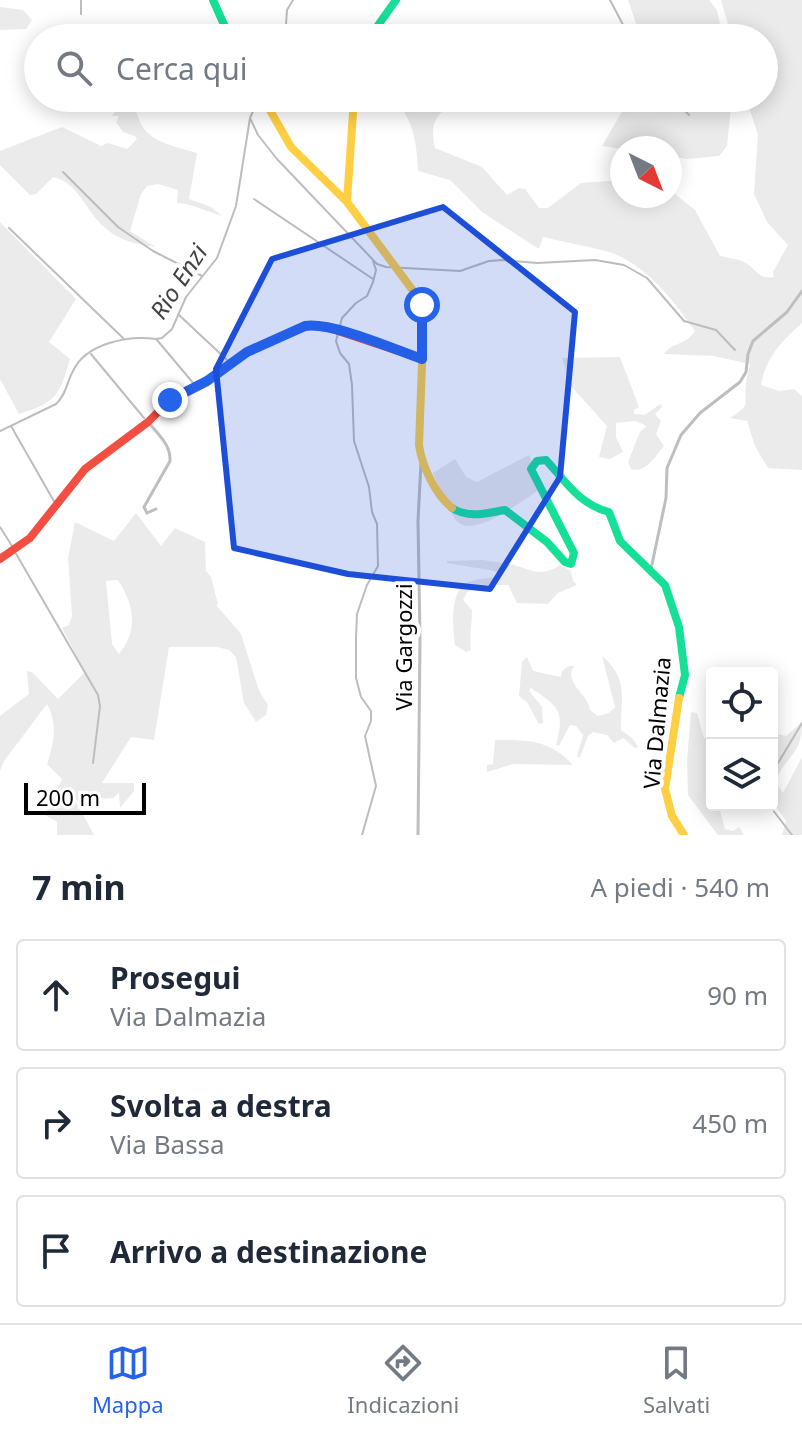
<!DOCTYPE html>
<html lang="it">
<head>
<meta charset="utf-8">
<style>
	body { margin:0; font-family:"Noto Sans",sans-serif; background:#f6f6f7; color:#1f2937 }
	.controls { position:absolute; right:24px; bottom:24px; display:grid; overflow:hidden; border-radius:8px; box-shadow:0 4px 20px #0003 }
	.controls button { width:72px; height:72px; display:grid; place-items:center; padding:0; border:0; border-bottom:2px solid #e0e1e3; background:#fff; color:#1f2937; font:40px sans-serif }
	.compass { position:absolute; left:610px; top:136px; width:72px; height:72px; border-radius:50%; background:#fff; box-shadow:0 4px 20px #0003; rotate:138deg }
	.scale { position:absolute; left:24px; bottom:20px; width:122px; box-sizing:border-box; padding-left:8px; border:4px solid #000; border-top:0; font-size:22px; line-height:28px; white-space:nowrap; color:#000; -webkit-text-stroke:6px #fff; paint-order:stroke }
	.stop { position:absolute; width:24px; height:24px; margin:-18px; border:6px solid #2563eb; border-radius:50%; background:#fff }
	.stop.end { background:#2563eb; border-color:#fff; box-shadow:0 2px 8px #0008 }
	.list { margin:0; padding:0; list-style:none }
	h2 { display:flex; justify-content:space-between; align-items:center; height:104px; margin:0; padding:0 32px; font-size:34px }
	h2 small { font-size:26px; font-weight:400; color:#747a83 }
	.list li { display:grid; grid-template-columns:52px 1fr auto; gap:24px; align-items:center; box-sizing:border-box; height:112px; margin:0 16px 16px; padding:0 16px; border:2px solid #e0e1e3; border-radius:8px }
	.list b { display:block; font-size:30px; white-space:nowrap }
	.list p { margin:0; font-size:26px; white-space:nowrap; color:#747a83 }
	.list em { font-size:26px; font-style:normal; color:#747a83 }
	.icon { flex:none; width:44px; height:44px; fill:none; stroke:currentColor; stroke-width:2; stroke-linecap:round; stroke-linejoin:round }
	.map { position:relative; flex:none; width:802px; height:835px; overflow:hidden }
	.search { position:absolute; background:#fff; box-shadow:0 4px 20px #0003; left:24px; right:24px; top:24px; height:88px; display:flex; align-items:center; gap:20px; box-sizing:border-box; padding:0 28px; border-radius:44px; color:#747a83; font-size:30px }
	.sheet { height:488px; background:#fff }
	nav { display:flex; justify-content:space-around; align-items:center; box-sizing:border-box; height:112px; border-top:2px solid #e0e1e3; background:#fff; font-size:22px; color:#747a83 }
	nav a { display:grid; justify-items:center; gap:4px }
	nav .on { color:#2563eb }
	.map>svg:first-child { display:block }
	.green { fill:#ebebeb; fill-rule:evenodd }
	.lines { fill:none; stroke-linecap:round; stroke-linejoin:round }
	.stream { stroke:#bdbdbd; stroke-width:2 }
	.street { stroke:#bebebe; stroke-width:3 }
	.fast { stroke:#16e098; stroke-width:8 }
	.slow { stroke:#ffcf43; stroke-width:8 }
	.jam { stroke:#f24e42; stroke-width:8 }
	.route { stroke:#2563eb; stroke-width:10 }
	.marked { fill:#1d4ed8; fill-opacity:0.2; stroke:#1d4ed8; stroke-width:6; stroke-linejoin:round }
	.labels { text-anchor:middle; stroke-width:8; stroke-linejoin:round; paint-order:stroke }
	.street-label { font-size:22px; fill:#000; stroke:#fff }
	.water-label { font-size:24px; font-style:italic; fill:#424242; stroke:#fff }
</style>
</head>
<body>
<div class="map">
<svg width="802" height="835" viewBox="0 0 802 835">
	<rect width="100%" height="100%" fill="#fff"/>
	<path class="green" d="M628 0H709L717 10 723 38H641Z
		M721 0H802V323C781 342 766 357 761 385L779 391 794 389 802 396V470L768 468 755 446 747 421 730 418C753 403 743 406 746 385 746 378 749 371 750 364L714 356 664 354C673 341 684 347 695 331 674 301 647 266 612 253 590 246 566 243 543 237L539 249 482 212 450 180 418 171C417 150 415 129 404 112L418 104 451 106C432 115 431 130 435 148L482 167 507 195 519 188 525 189 539 208H548L581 183 622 180V196H670V190L695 210 720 256C728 258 739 259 746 263 757 270 759 280 774 277L773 272 788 245 767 222 754 194 758 135 746 98H764V38H732Z
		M0 7 23 10 32 20 26 29 0 30Z
		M630 98H732L727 146 719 156 687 159 670 156V148L622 149 602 146Z
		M129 99C136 107 136 113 140 122 149 143 178 147 197 153L189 199 211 207 222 216 187 204 177 203 178 190 158 184 147 186 141 194 130 231 156 247C137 245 117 240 103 226 86 211 78 182 53 177L36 194 30 195 0 165V151L62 127 101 146 108 143 127 149 137 139 135 136 123 132 116 122 119 116H112L122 101Z
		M0 222 76 299 49 342 70 359C59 396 57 402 19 414L0 379Z
		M620 357 639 407 634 410V414L645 415 660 404 662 407 655 414 661 421 656 434 664 446C655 456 646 474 631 469L628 462 640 432 646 427 645 425 635 421 616 423V437L623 452 610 459 599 457 607 426 571 386 562 358Z
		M529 455 542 488C526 498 477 537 459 523 450 516 439 485 433 473L455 459 466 477 477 482Z
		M136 513 161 546 175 528 205 542 206 571 211 577 218 604 216 605 241 634 259 691 268 705 266 715 256 722 244 703 236 657 229 650 217 647H169L154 740 131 737 102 783H134V791L120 808 119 793 113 798 75 800 94 835H57V822L45 815 62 779 47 764C54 743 58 724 47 704L4 761 0 771V716L29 694 27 671 32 672 58 699 85 672 62 628 69 625 72 616 68 558 75 522 114 541ZM118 580C134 605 139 629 119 654L112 644 106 581Z
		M483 560C492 562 501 562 509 564 529 568 539 579 560 565L571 571 573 581 577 585 558 593 548 604 517 603 508 585H488L467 592 463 600 472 610C472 624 469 638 471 650L466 652 455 645C453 628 448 588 471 581 481 578 492 579 502 575L495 571 447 563V561Z
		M602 656C630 680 620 699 621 730L632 738 638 747 635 748 623 738 614 743 607 735 593 732 588 736 580 757H577L583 735 576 726 570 725 559 746 556 745C565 710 559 707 531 688L529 691 542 707 543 723 539 724 527 702 519 696 522 662 527 657 533 671 561 677 562 671 569 666H574C563 682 588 694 590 710L598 716 609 713 615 707Z
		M691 712 697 713 704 738H712V805H726L720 811 725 829 733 831 739 827 744 835H718L688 795 687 761Z
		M802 722C802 731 801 740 797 748 788 764 768 776 783 793L802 757V835H782L786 821 772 801V733L786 736Z
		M495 740C527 740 549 739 573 765L513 764 487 772V765L493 764Z"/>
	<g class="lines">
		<path class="stream" d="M610 0 630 38
			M81 14V0
			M285 38 287 10 293 0
			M672 98 689 115
			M250 118 258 135 277 159 377 264 386 267 460 271 489 261 502 260 537 263 595 260 624 265 647 278 684 321 716 330 735 350
			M63 172 118 227 153 251 202 276
			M254 199 373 279
			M9 228 123 338
			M179 315 227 360
			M157 340 194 384
			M91 354 144 418
			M11 426 55 503
			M0 431 56 404C66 395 67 382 73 371 86 343 129 335 156 339L162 338 172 329 186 297 217 258 236 206 250 118 259 98
			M0 527 12 546
			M15 552 98 695 100 706 93 763
			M772 773 802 723
			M769 805 792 835
			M362 835 376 786 365 736 371 721V711L361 697 356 678V637L357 614 367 585 378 566 377 524 372 512 369 487 354 441 352 385 349 364 340 353 336 341 342 318 356 303 367 296 373 282 376 270 373 261"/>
		<path class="street" d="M148 422C158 434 171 445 170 461L144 507 147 513 156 509
			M651 569 666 498 667 468 681 435 700 413 740 382 746 372 748 354 753 341 787 312 802 291
			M418 835 420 638 418 521 421 463"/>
		<path class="fast" d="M213 0 230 38
			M369 38 396 0
			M452 508C469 519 487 513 505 510L547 542 565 562 571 564 574 553 531 469 537 461 546 460C566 482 579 504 609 512L620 541 665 585 679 627 685 675 679 698"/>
		<path class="slow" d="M263 98 291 147 347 202 420 300 423 337 419 445C422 466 435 494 452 508
			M347 201 354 98
			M679 698 665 789 672 816 684 835"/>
		<path class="jam" d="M0 559 30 538 85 469 148 422 170 400 207 381 247 352 305 326H323L422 359"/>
	</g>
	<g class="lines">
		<path class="route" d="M170 400 207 381 247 352 305 326C333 322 393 349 422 359V305"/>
	</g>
	<path class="marked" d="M443 207 575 312 560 477 490 589 348 574 234 548 216 369 272 259Z"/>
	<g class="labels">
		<g class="street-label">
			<text transform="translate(404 647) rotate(-90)" y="8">Via Gargozzi</text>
			<text transform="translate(657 723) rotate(-85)" y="8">Via Dalmazia</text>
		</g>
		<g class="water-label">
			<text transform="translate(179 282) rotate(-57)" y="8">Rio Enzi</text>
		</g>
	</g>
</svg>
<div class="controls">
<button><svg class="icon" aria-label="locate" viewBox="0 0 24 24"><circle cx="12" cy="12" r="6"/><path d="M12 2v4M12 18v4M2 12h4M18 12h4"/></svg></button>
<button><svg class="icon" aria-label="layers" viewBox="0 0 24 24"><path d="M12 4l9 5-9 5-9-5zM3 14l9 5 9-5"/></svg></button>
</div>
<svg class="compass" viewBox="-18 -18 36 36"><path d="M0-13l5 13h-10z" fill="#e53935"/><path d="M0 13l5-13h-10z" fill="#747a83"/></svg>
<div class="scale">200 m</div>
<div class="stop" style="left:422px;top:305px"></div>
<div class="stop end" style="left:170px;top:400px"></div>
<div class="search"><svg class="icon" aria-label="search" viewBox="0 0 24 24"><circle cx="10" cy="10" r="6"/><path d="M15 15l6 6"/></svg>Cerca qui</div>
</div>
<section class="sheet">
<h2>7 min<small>A piedi · 540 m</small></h2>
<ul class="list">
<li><svg class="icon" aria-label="ahead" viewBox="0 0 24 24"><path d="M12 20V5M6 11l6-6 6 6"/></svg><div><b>Prosegui</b><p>Via Dalmazia</p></div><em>90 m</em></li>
<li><svg class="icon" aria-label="right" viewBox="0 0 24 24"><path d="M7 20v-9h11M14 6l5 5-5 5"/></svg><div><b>Svolta a destra</b><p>Via Bassa</p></div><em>450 m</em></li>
<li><svg class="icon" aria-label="arrive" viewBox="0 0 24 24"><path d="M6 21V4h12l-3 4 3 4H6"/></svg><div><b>Arrivo a destinazione</b></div></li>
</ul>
</section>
<nav>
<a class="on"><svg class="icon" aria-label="map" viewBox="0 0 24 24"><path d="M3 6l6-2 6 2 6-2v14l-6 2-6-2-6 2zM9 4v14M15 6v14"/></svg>Mappa</a>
<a><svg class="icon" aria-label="directions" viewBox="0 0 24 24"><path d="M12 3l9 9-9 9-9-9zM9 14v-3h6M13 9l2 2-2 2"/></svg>Indicazioni</a>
<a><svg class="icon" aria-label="saved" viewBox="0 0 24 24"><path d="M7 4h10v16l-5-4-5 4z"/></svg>Salvati</a>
</nav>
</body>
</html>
